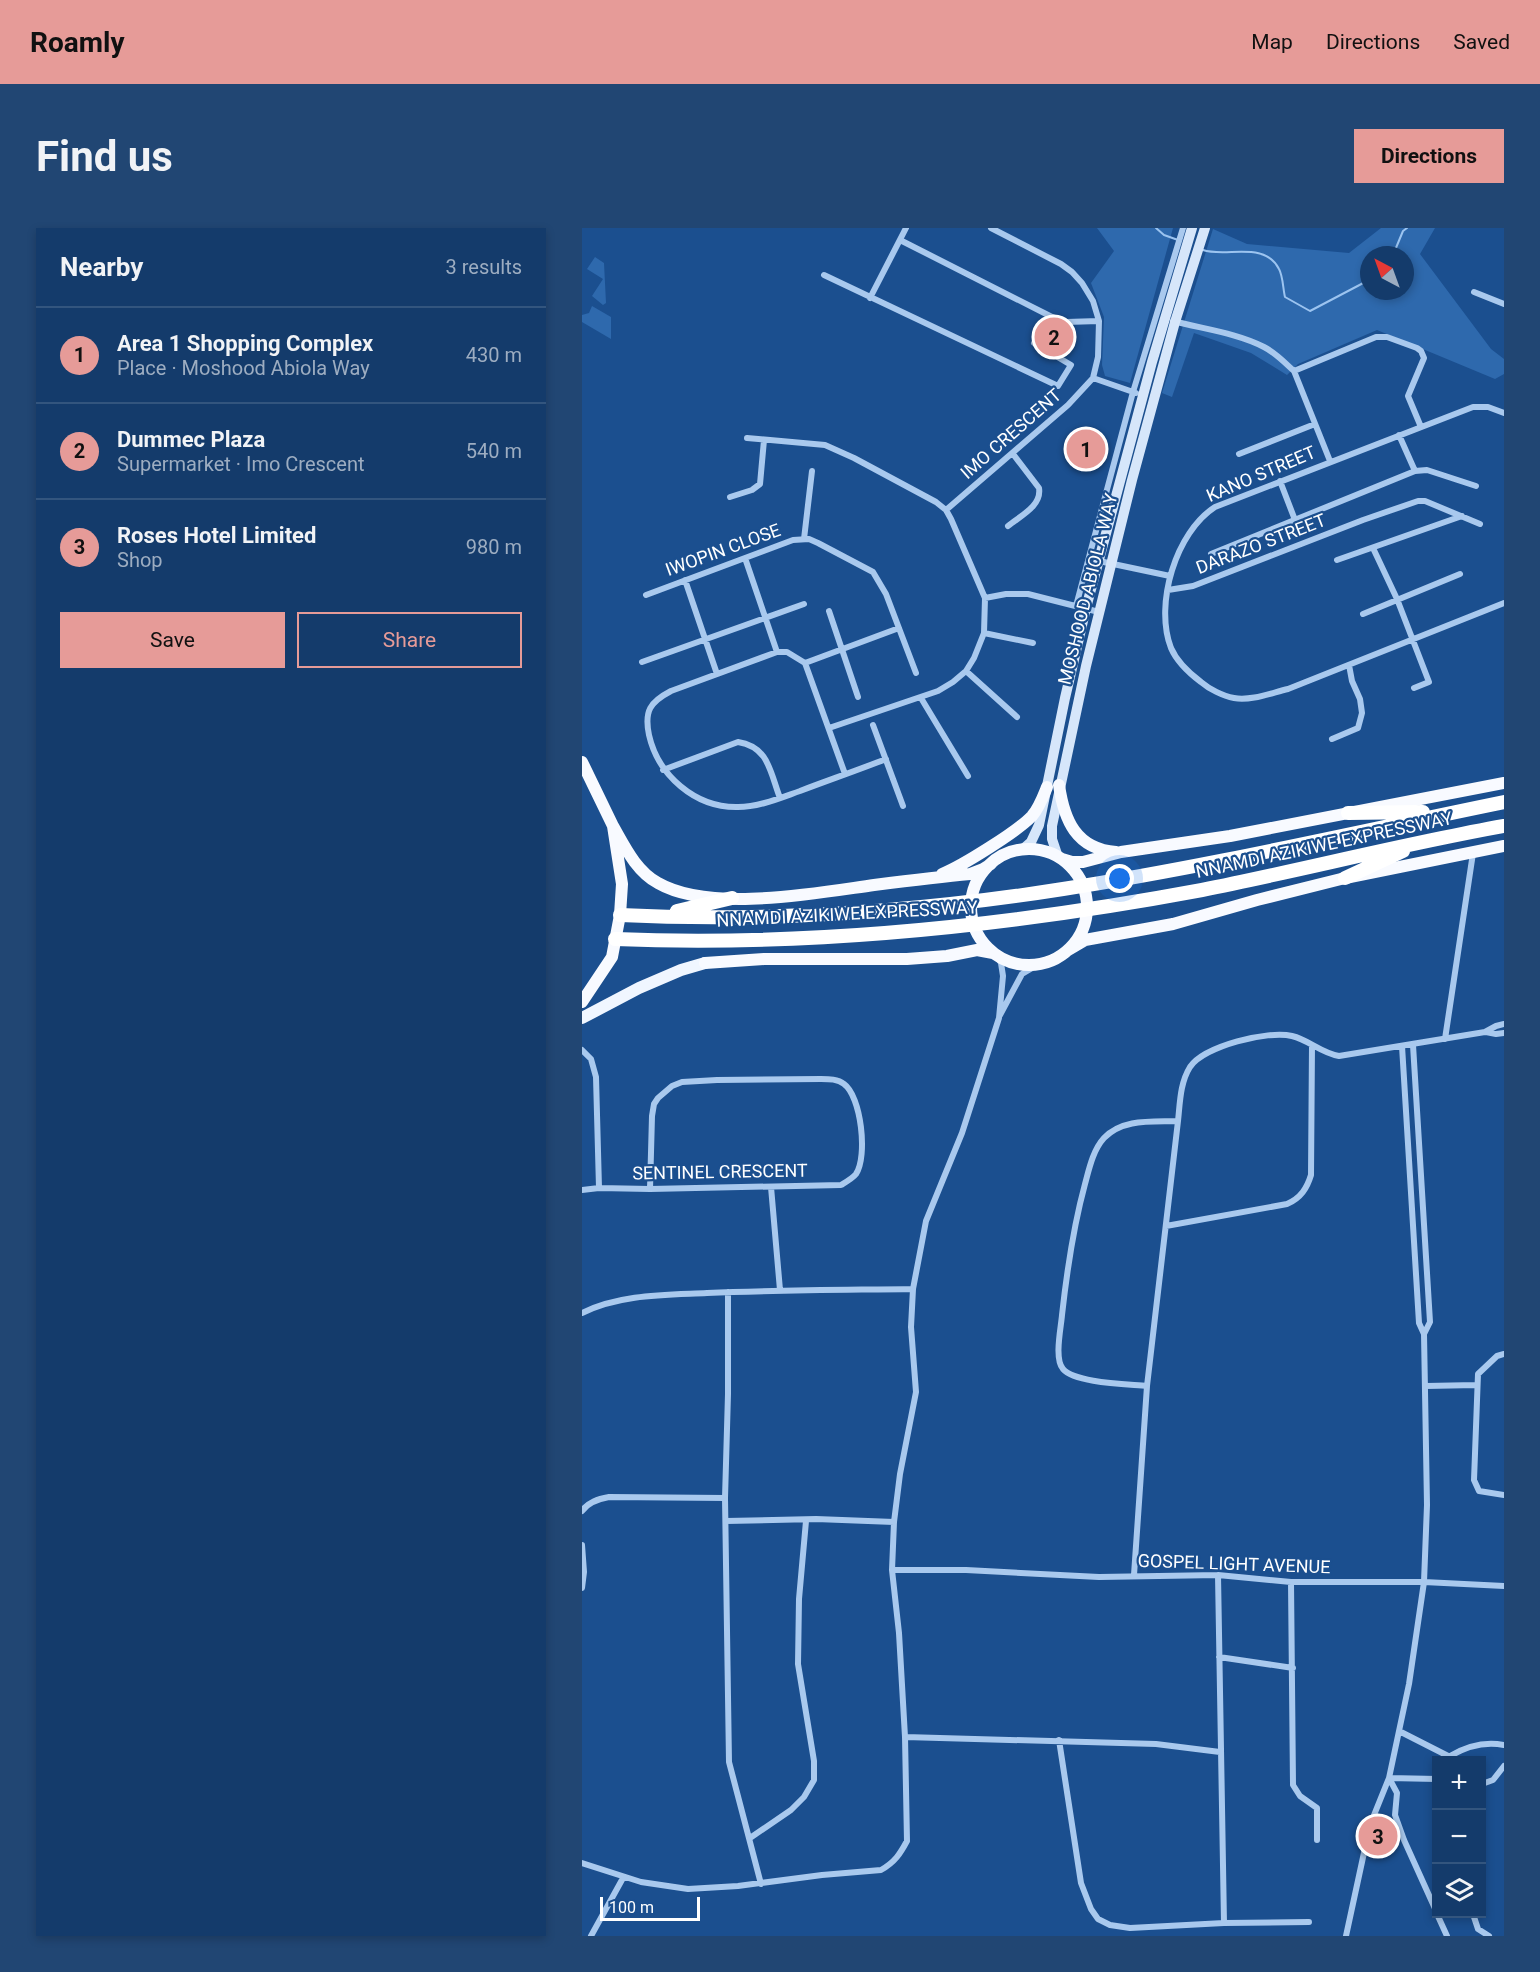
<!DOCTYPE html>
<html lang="en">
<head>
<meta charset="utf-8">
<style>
	body { margin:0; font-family:Roboto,sans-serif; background:#214673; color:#f1f3f6 }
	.controls { position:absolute; right:18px; bottom:18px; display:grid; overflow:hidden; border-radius:0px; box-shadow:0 3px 9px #0003 }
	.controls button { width:54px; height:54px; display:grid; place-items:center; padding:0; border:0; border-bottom:2px solid #33557e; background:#143b6b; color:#f1f3f6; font:30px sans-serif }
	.compass { position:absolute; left:778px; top:18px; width:54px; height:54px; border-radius:50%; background:#143b6b; box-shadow:0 3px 9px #0003; rotate:319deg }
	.scale { position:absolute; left:18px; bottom:15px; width:100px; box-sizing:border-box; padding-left:6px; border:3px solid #fff; border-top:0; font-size:16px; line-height:21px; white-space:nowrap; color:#fff; -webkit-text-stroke:4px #1b4f8f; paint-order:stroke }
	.you { position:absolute; left:538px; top:651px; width:21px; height:21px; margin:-15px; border:4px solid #fff; border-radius:50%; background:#1a73e8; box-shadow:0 0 0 9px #1a73e833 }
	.badge { display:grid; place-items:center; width:39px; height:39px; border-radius:50%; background:#e69b98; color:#111; font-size:20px; font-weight:700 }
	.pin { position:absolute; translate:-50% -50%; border:3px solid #fff; box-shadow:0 2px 6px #0006 }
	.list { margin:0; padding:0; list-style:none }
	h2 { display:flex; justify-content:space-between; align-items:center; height:78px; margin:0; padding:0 24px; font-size:26px }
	h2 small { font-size:20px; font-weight:400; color:#9dadc1 }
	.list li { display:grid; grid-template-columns:39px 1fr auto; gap:18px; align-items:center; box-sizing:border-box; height:96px; padding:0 24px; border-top:2px solid #33557e }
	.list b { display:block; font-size:22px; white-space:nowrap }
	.list p { margin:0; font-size:20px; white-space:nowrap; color:#9dadc1 }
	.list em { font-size:20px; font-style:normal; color:#9dadc1 }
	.actions { display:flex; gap:12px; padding:18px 24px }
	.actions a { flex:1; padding:14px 0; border:2px solid #e69b98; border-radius:0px; text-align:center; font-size:21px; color:#e69b98 }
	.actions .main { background:#e69b98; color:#111 }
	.icon { flex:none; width:33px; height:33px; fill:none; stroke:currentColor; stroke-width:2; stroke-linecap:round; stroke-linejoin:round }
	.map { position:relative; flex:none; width:922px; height:1708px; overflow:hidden; border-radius:0px }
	header { display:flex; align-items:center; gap:36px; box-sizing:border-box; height:84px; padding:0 30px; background:#e69b98; color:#111 }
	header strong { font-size:28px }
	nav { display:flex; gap:33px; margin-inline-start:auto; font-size:21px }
	.intro { display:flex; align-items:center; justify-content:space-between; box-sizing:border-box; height:144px; padding:0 36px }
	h1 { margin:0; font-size:42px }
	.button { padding:15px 27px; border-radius:0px; background:#e69b98; color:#111; font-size:21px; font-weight:700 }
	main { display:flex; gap:36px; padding:0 36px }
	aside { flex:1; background:#143b6b; border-radius:0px; box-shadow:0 3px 9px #0003 }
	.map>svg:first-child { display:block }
	.green { fill:#2e69ad; fill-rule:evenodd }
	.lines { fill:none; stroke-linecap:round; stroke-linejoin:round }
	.stream { stroke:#9cc4f0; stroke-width:2 }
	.minor { stroke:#a9c9ee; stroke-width:6 }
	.secondary { stroke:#d6e6fa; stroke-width:10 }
	.primary { stroke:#f0f6ff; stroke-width:12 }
	.trunk { stroke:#f8faff; stroke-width:12 }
	.motorway { stroke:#fff; stroke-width:14 }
	.labels { text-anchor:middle; stroke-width:4.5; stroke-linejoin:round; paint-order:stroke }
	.street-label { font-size:18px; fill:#fff; stroke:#1b4f8f }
</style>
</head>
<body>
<header>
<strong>Roamly</strong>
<nav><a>Map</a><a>Directions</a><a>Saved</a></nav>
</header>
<div class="intro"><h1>Find us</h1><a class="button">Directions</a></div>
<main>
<aside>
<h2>Nearby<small>3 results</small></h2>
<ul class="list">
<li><span class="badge">1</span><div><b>Area 1 Shopping Complex</b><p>Place · Moshood Abiola Way</p></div><em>430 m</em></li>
<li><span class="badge">2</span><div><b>Dummec Plaza</b><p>Supermarket · Imo Crescent</p></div><em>540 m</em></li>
<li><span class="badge">3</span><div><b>Roses Hotel Limited</b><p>Shop</p></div><em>980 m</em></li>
</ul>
<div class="actions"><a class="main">Save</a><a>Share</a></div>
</aside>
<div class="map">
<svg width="922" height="1708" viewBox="0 0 922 1708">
	<rect width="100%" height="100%" fill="#1b4f8f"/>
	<path class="green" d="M515 0H591L548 155 523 148 520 137 522 89 509 55 532 23Z
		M799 0H853L838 26 909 121 922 131V146L913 151 795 102 716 136 705 147 669 125 612 105 590 169 580 165 631 1 665 16 767 25ZM787 27H823V63H787Z
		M13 29 22 35 24 75 21 77 10 68 21 51 5 41Z
		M10 78 29 89V111L0 94V87L7 85Z"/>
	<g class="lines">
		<path class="stream" d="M574 0 582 7 596 12
			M621 22C644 30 682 12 697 41 701 48 701 61 703 69L728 83 787 52
			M811 27 821 3 825 0"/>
		<path class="minor" d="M318 12 472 90 484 94 517 93
			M242 47 476 158 489 137 452 115
			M892 64 922 76
			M288 70 324 0
			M591 93C621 101 655 105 682 119 694 125 703 135 712 143L748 233
			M712 143 794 109H805L835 120 839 123 842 130 826 168 839 199
			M511 150 554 165
			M922 185 906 179H891L633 279C594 304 572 376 589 420 595 434 607 445 619 454 627 461 641 468 652 470 669 473 689 465 706 461L922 375
			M817 207 833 243
			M165 210 243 217 272 230 354 274 364 282 369 291 403 370 402 405 392 430 384 443 371 454 356 463 247 500
			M657 226 733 196
			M698 253 713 292
			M148 269 170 262 178 256 182 212
			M364 282 486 177 511 150 516 129 517 93 511 73 500 55 490 44 479 36 409 0
			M426 298C438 288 460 278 457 260L431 226
			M222 311 230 243
			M791 320 815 371 847 454 832 460
			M629 326 833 243 845 242 894 258
			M163 330 195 424
			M755 332 880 288
			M517 333 588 348
			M103 352 135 446
			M586 362 611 358 781 292 836 273H843L898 296
			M64 367 211 312 227 311 236 315 291 344 304 366 334 445
			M403 370 424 366H446L517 384
			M494 378 551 164 601 0
			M247 383 276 469
			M781 386 878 346
			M402 405 451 415
			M60 434 222 376
			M223 435 317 400
			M384 443 435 489
			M339 470 386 548
			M291 497 321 578
			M750 511 776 500 780 485 778 471 770 453 767 437
			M81 542 156 514C187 519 188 544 198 570
			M263 546 223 435 205 424H195L89 463C68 474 62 483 67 507 76 547 113 580 156 579 177 579 198 570 218 563 247 552 276 542 304 531
			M418 787 440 746 457 736
			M904 804 914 806 922 805
			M863 811 891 625
			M820 818 837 1095 842 1106
			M0 822 9 831 14 849 17 960
			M189 959 198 1062
			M0 962 17 960 68 961 259 957C264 954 271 950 274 946 286 928 279 868 262 856 256 851 247 851 239 851L135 852 100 854 90 858 76 870 72 876 70 888 68 961
			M584 998 705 976C719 970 725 960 729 947L730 817
			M146 1064V1166L143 1270 147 1534 179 1656
			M0 1085C38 1066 84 1067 125 1065 194 1062 262 1062 331 1061
			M922 1126 915 1128 896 1146 892 1252 897 1263 922 1267
			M565 1158C545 1156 493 1155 481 1141 472 1131 479 1100 480 1087 485 1042 491 1000 503 956 507 941 511 922 522 910 541 890 571 894 596 893
			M844 1158 894 1157
			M0 1283C6 1274 16 1271 27 1269L143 1270
			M144 1293 234 1291 312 1294
			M0 1317 2 1344 0 1360
			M310 1342H384L517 1349 636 1347 709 1354H842L922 1358
			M552 1347 565 1158 596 893C598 875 598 855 608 839 622 818 686 802 710 808 727 812 739 825 757 828L903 804 914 798 922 796
			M636 1347 642 1695
			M709 1354 711 1557 718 1568 735 1580V1612
			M637 1429 711 1440
			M817 1503 874 1532
			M323 1509 574 1516 638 1524
			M477 1512 499 1655 509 1681 516 1691 528 1697 548 1700 642 1695 727 1694
			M868 1528C885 1518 902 1513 922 1517
			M855 1551 807 1550 815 1565 813 1587 822 1612 855 1685
			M900 1556 911 1552 922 1538
			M168 1610 209 1582 222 1569 232 1552V1533L216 1436 217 1371 224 1293
			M0 1635 59 1654 106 1661 156 1658 240 1647 299 1642C313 1634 318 1626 325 1613L323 1509 317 1405 310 1342 312 1294 318 1246 334 1164 329 1099 331 1061 344 993 380 905 417 790 421 748 419 735 414 727
			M855 1686 865 1708
			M891 1686 896 1701 907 1708
			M9 1708 41 1650
			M764 1708 788 1597 807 1550 827 1456 842 1354 845 1277 842 1106 848 1094 831 817"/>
		<path class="secondary" d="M440 622 449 614 457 597 483 470 504 380 570 134 610 0
			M476 629 470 611V598L504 438 550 252 593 94 623 0"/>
		<path class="primary" d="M0 790 57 760 99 742 123 735"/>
		<path class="trunk" d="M0 534 31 598 40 656 38 687 30 729 0 774
			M477 557C482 592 494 621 534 624
			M31 598C43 619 54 643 76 655 128 685 234 665 292 657 324 653 356 649 388 646L401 641 409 636
			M389 679a58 58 0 1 1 116 0a58 58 0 1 1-116 0Z
			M480 631 490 634H501L539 624 648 608 922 555
			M360 646C380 638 436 603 450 588 457 580 461 569 465 559
			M486 722 503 712 591 696 675 672 763 650 922 618
			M123 735 182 731H325L365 728 395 722 411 725"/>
		<path class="motorway" d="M766 585 841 584
			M763 650 821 623
			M95 683 150 670
			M38 687C185 694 335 684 481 661 629 638 775 604 922 574
			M33 711C229 719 427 698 620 662 721 642 821 616 922 598"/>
	</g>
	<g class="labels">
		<g class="street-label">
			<text transform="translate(429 206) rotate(-41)" y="6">IMO CRESCENT</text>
			<text transform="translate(679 246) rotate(-23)" y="6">KANO STREET</text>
			<text transform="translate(679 316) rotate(-21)" y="6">DARAZO STREET</text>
			<text transform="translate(141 322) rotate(-20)" y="6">IWOPIN CLOSE</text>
			<text transform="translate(506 361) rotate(-76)" y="6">MOSHOOD ABIOLA WAY</text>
			<text transform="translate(742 617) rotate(-12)" y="6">NNAMDI AZIKIWE EXPRESSWAY</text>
			<text transform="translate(265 686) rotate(-3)" y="6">NNAMDI AZIKIWE EXPRESSWAY</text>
			<text transform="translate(138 944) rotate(-1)" y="6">SENTINEL CRESCENT</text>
			<text transform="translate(652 1336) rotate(2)" y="6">GOSPEL LIGHT AVENUE</text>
		</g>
	</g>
</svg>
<div class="controls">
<button>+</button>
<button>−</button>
<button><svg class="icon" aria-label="layers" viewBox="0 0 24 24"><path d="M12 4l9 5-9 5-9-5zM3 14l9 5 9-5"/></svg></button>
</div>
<svg class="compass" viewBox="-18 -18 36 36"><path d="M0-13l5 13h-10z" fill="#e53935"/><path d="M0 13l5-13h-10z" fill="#9dadc1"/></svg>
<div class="scale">100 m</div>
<div class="you"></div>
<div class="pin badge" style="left:504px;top:221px">1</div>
<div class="pin badge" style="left:472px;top:109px">2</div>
<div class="pin badge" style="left:796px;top:1608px">3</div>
</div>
</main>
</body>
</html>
